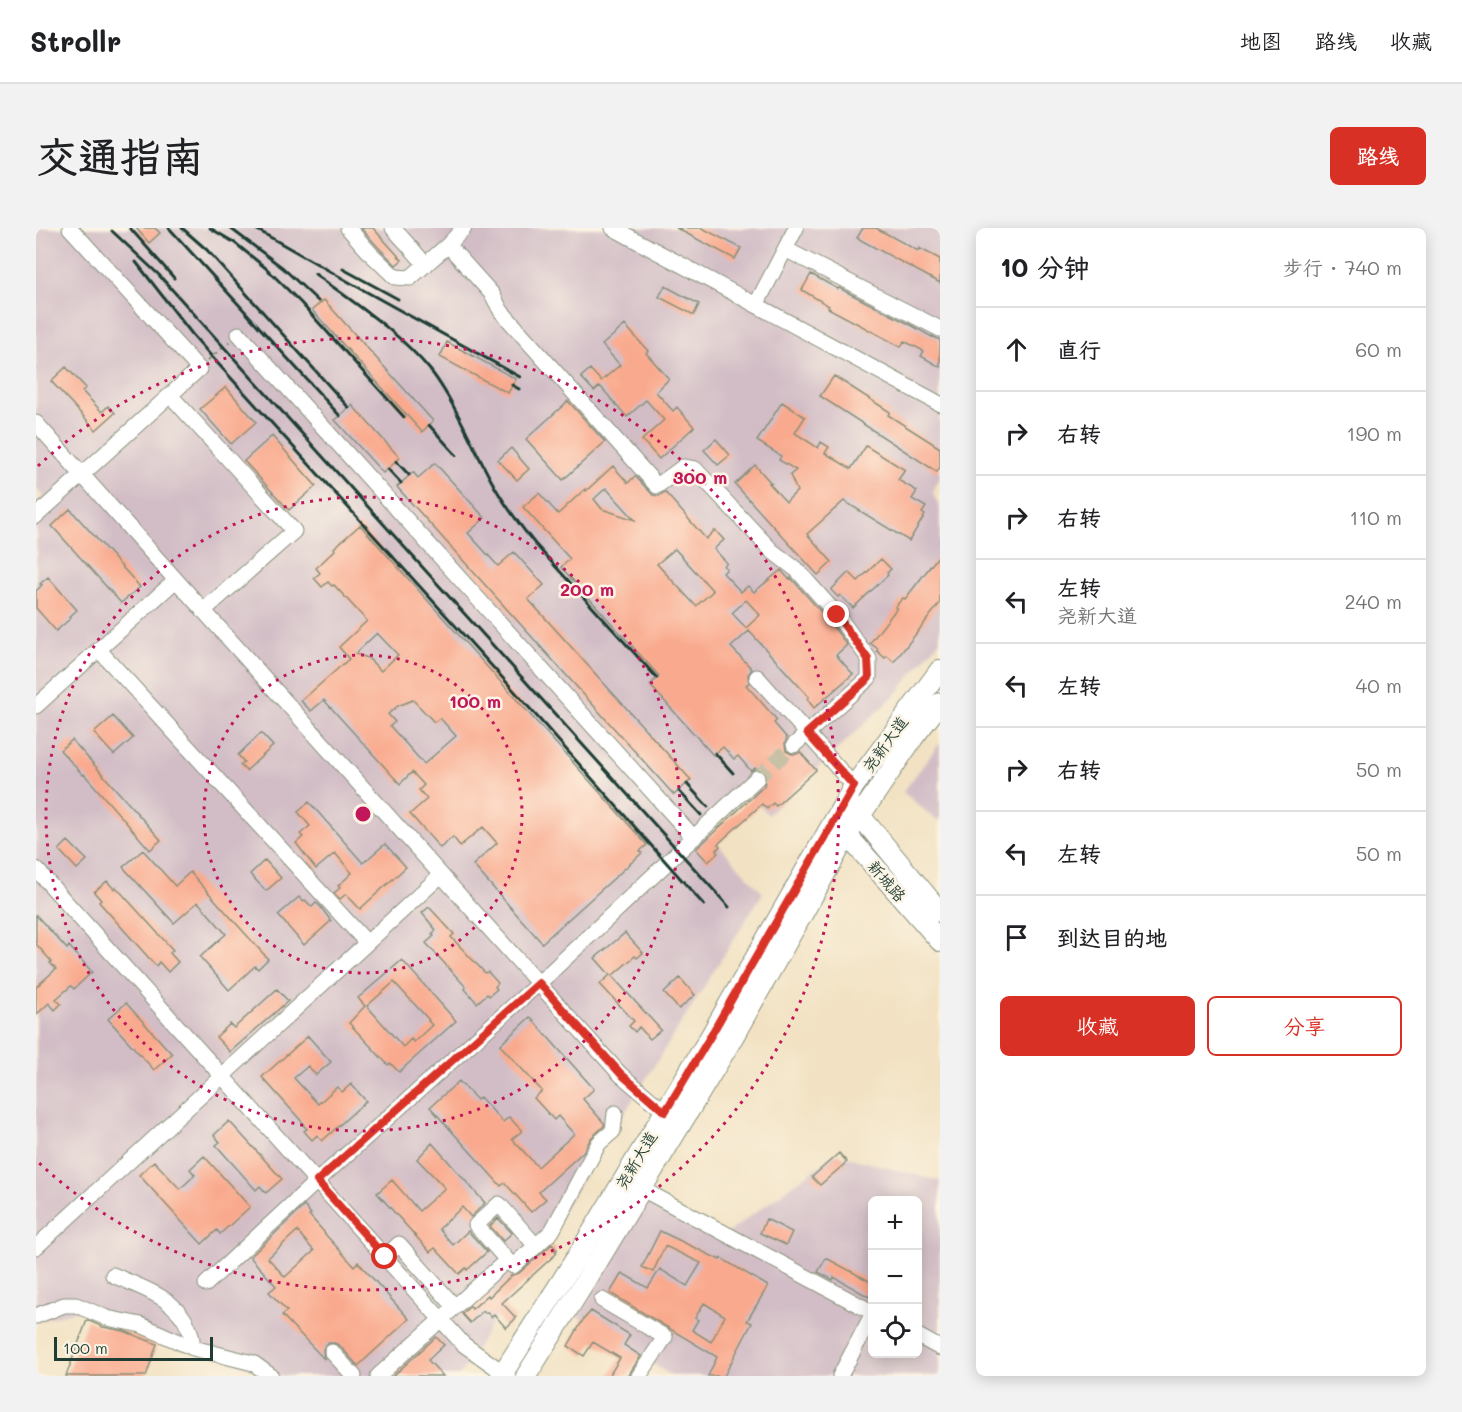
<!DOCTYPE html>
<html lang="zh">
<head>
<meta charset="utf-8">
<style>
	body { margin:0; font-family:Mali,"LXGW WenKai TC",sans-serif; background:#f2f2f2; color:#202124 }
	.controls { position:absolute; right:18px; bottom:18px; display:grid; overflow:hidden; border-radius:9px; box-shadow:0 3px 15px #0003 }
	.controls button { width:54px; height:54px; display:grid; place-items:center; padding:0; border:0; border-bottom:2px solid #e0e0e0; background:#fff; color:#202124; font:30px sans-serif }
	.scale { position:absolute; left:18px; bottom:15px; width:159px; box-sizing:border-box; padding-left:6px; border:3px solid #1f3d34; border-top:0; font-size:16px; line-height:21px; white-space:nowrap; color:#1f3d34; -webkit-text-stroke:4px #fcf5e5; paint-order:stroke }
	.stop { position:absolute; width:18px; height:18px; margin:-14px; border:4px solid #d93025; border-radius:50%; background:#fff }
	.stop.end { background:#d93025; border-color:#fff; box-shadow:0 2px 6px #0008 }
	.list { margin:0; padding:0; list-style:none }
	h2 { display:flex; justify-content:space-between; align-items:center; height:78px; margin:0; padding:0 24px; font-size:26px }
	h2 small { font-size:20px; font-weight:400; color:#757577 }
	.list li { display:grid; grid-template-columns:39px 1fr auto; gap:18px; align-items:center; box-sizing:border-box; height:84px; padding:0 24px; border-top:2px solid #e0e0e0 }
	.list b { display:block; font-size:22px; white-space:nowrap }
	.list p { margin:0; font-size:20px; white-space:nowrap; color:#757577 }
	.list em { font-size:20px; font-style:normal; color:#757577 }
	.actions { display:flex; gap:12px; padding:18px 24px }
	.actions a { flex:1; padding:14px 0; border:2px solid #d93025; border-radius:9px; text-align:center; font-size:21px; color:#d93025 }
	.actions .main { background:#d93025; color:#fff }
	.icon { flex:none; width:33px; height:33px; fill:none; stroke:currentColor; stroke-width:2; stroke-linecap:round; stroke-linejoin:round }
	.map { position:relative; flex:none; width:904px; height:1148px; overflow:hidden; border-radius:9px }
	header { display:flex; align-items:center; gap:36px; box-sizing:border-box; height:84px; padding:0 30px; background:#fff; border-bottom:2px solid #e0e0e0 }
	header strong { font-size:28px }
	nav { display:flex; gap:33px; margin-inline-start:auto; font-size:21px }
	.intro { display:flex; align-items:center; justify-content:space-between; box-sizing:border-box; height:144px; padding:0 36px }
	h1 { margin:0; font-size:42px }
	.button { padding:15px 27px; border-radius:9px; background:#d93025; color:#fff; font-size:21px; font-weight:700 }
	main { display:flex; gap:36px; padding:0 36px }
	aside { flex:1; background:#fff; border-radius:9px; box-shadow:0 3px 15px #0003 }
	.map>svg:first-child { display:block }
	.industrial { fill:#d2bdc6; fill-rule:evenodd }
	.building { fill:#f9aa8e; fill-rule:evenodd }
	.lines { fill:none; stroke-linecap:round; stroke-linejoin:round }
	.minor-tunnel { stroke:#c8c1a6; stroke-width:15; stroke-dasharray:15 8; stroke-linecap:butt }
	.minor-casing { stroke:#88907c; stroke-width:17 }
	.major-casing { stroke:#88907c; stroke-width:22 }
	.path { stroke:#88907c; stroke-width:2; stroke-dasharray:4.5 4.5; stroke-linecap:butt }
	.minor { stroke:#fff; stroke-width:15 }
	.major { stroke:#fff; stroke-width:20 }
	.rail { stroke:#1f3d34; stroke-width:3 }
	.route { stroke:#d93025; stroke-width:8 }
	.ring { fill:none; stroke:#c2185b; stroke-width:3; stroke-dasharray:3 6 }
	.labels { text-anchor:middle; stroke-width:5; stroke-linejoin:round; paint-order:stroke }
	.street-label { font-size:16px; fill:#1f3d34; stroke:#fcf5e5 }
	.centre { fill:#c2185b; stroke:#fcf5e5; stroke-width:3 }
	.ring-label { font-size:18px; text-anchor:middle; font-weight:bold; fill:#c2185b; stroke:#fcf5e5; stroke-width:5; stroke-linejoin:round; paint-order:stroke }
</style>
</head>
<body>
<header>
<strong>Strollr</strong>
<nav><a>地图</a><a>路线</a><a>收藏</a></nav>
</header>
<div class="intro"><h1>交通指南</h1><a class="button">路线</a></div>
<main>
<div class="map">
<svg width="904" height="1148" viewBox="0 0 904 1148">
	<rect width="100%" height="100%" fill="#fcf5e5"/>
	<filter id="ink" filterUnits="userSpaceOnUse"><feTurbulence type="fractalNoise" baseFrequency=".0167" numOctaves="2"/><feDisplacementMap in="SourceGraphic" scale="12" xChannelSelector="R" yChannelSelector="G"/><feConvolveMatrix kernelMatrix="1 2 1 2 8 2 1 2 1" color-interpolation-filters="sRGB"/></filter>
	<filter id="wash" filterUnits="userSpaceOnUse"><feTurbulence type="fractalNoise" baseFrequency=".008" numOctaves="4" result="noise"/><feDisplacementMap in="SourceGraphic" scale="24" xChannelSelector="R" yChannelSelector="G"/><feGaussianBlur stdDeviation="1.35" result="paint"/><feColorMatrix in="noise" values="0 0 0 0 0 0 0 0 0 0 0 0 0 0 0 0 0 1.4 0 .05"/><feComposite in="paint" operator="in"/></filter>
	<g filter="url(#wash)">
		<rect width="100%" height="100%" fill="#f2e2c3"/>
		<path class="industrial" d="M0 0H904V251L899 256 897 266 904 280V412L862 464 732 587 714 567 670 603 727 665 423 1148H231L229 1145 43 1082 0 1094V275L7 268 0 260Z
			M904 515V591L901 593 867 564Z
			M799 926 904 953V1148H636L542 1089 612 974 682 1012ZM836 972H882V1126H836Z"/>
		<g id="blocks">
			<path class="building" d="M100 0H119L124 5 113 15Z
				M325 0H337L366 32 360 37 342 19Z
				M640 0H666L705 20 699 31Z
				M827 0H840L882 23 883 20 904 31V55L821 10Z
				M775 46 802 61 803 60 875 97 896 109V108L904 112V139L885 128 888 123 868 113 865 119 792 80 793 78 766 62Z
				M629 58 663 76 658 87 623 69Z
				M288 72 397 193 386 204 276 82Z
				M589 97 612 123 610 125 633 151 620 164 637 183 641 179 658 199 623 231 606 212 628 192 610 172 591 189 564 158 558 163 545 149 554 141 565 153 584 137 566 117Z
				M411 114 480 151 472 165 404 129Z
				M30 139 50 160 46 163 66 184 72 178 79 185 60 202 15 153Z
				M798 148 854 184 852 187 904 220V239L901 244 784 168Z
				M190 159 220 194 195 216 164 181Z
				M532 173 569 214 527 252 490 211Z
				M746 174 769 189 759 205 782 220 785 214 793 219 789 225 815 241 830 218 869 242 862 252 881 263 876 271 890 279 886 285 889 287 873 313 808 273 771 306 796 334 782 347 735 296 699 256 719 237 735 255H733L750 274 761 263 754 247 760 242 743 232 745 228 721 213Z
				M316 177 364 230 347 245 299 192Z
				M236 208 280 258 253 282 208 233Z
				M680 211 694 227 682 237 668 222Z
				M475 220 493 241 481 252 462 232Z
				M399 235 449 290 432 305 462 338 478 324 508 357 492 371 655 552 638 567 361 259 377 244 382 250Z
				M577 238 592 255 599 248 617 267 623 268 629 264 670 311 678 303H680L688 312 678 321 691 335 688 338 691 341 687 345 705 364 712 358 718 364 745 342 751 349 754 351 755 350 793 393 811 417 800 427 817 446 778 480 771 471 773 469 713 403 695 419 716 441 712 447 713 455 710 457 741 492 738 495 751 510 749 515 750 523 756 526H761L764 524 780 542 740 578 737 575 731 581 726 576 682 616 684 618 680 623 682 625 672 634 660 621 728 558 730 547 724 541 719 540 715 543 702 528 698 531 687 519 677 527 614 457 623 448 525 339 534 331 487 279 503 265 522 286 549 261 550 263ZM570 260 599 292 566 281 558 271ZM639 321 677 363 660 378 621 336ZM710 372 724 387 710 400 696 385Z
				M34 281 104 359 85 375 16 298Z
				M324 297 611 617 604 623 606 625 506 715 437 637 461 615 447 599 424 618 417 609 404 620 374 586 391 571 383 562 388 557 376 544 364 556 288 472 275 483 265 473 313 431 303 419 331 393 298 357 296 358 292 354 286 359 278 350 284 345 280 340 299 322 298 320ZM341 405 362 427 345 443 332 430 319 426ZM377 472 398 494 404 490 420 508 388 536 354 498 359 494 352 486 362 478Z
				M904 326V375L858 434 851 428 849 430 841 423 842 421 834 415 861 380 859 379 867 370 869 371Z
				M845 331 855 341 851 345 852 347 817 380 804 367 802 369 795 362 813 344 822 353Z
				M12 349 41 382 33 389 35 390 20 403 0 380V363L6 357 4 356Z
				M77 488 97 510 78 527 58 505Z
				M225 505 237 518 210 543 204 537 208 534 202 527Z
				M36 512 125 612 114 622 48 546 47 547 24 522Z
				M273 574 327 635 349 616 370 639 324 681 310 666 304 671 298 665 304 660 302 658 316 645 299 625 280 641 260 615 267 609 264 606 274 598 262 584Z
				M32 613 51 632 41 641 23 622Z
				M107 622 139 658 154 644 232 731 222 741 219 738 193 762 164 729 190 706 162 674 138 695 87 639Z
				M229 632 245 650 230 663 214 646Z
				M71 653 78 661 80 659 137 722 134 725 142 734 132 744 123 734 120 738 63 674 65 672 58 664Z
				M263 669 267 673 269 672 276 679 280 675 284 678 295 693 268 717 242 687Z
				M393 679 418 706 415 709 449 745 452 744 462 755 459 759 461 761 453 768 451 766 441 775 429 761 430 759 390 715 398 708 396 706 400 702 386 685Z
				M0 687 31 721 33 718 56 744 38 761 35 758 20 771 25 776 19 782 13 775 0 787V759L20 741 14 735 16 734 0 716Z
				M589 705 607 725 601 730 599 728 576 748 625 802 614 811 603 799 599 804 593 798 598 793 564 756 574 747 559 730Z
				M366 732 420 793 363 844 354 835 352 837 313 795 329 778 322 770ZM358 754 393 792 392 793 396 797 378 814 375 811 367 819 331 778Z
				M644 750 659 767 643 781 628 765Z
				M241 761 252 773 194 824 180 809 194 796 198 800Z
				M90 775 136 826 118 842 72 791Z
				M494 789 558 861 547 871 568 895V898L555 910 547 924 503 964 510 971 495 984 469 955 465 958 394 879 423 853 441 872 444 869 467 894 473 889 486 903 476 911 502 939 538 906 522 888 518 892 498 870 506 863 464 817Z
				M272 808 295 834 280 847 272 838 258 850 282 876 301 859 306 864 315 856 330 873 286 913 281 907 276 912 268 903 271 901 267 897 268 896 226 849Z
				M193 893 246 951 230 965 224 958 220 962 180 917 184 914 178 907Z
				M396 915 449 975 435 989 426 979 403 1001 417 1017 432 1003 451 1024 431 1042 430 1040 423 1046 399 1020 394 1024 341 965 356 952 383 983 409 960 381 931Z
				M803 925 811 934 784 957 776 949Z
				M168 928 214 979 184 1006 181 1002 166 1016 103 947 118 933 144 961 159 947 154 941Z
				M268 978 275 986 273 987 288 1004V1005L318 1038 322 1034 373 1091 322 1138 303 1117 298 1115H293L289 1117 287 1122 288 1131 246 1087 251 1083 233 1064 240 1058 214 1029ZM261 1003 278 1023 249 1049 232 1030Z
				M462 990 476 1005 467 1013 454 998Z
				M730 991 756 1004 750 1017 724 1005Z
				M624 1003 684 1032 685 1030 732 1058 711 1093 716 1095 688 1148H672L681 1129 574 1065 586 1045 612 1060 624 1041 651 1058 665 1035 629 1018 617 1044 606 1039ZM668 1075 689 1088 675 1114 656 1102 662 1092 659 1090Z
				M516 1016 521 1022 519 1023 521 1025 466 1075 480 1090 470 1100 458 1086 455 1089 451 1084 449 1085 447 1083 434 1095 426 1086 434 1078 436 1081 452 1067 453 1069 476 1047 483 1045Z
				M790 1030 837 1055V1063L833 1069 798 1049 797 1052 782 1044Z
				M555 1083 594 1107 588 1117 605 1128 595 1143 593 1148H573L584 1130 557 1114 548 1128 532 1118 547 1092Z
				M51 1092 67 1099 88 1103 121 1116 110 1148H30Z
				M400 1109 408 1117 392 1132 407 1148H357Z"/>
		</g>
	</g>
	<g filter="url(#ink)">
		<use href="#blocks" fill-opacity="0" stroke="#88907c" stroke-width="1.5"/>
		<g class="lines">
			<path class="minor-tunnel" d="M721 550 758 517"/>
			<g class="minor-casing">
				<path id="minor" d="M312 0 335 26 359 49 374 50 412 17 428 0
					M357 0 390 37
					M577 0 904 176
					M412 17 456 66 465 83 621 258 647 239 659 241 736 323 761 342 801 387 833 431V450L758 517
					M749 21 904 101
					M720 77 760 0
					M203 106 658 610
					M134 167 258 303 167 383
					M0 195 140 352 584 846 629 884
					M0 288 163 141 34 0
					M63 422 331 715
					M721 449 818 558
					M0 478 140 352
					M0 641 427 1116 472 1148
					M606 961 836 1084
					M0 1019 405 647
					M349 1029 363 1016 419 1079
					M471 1032 477 1038 500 1018
					M77 1047C105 1060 141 1069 153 1101 156 1106 156 1113 157 1120
					M170 1056 281 953 503 755 721 550
					M566 1072 629 1109 603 1148
					M0 1088 28 1077H40L71 1090 105 1097 157 1120 217 1135 235 1148
					M882 1108 904 1120
					M296 1124 318 1148
					M342 1148 471 1032 440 997 463 976 500 1018 516 1003 563 915 577 903 579 885
					M804 1148 836 1087"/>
			</g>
			<g class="major-casing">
				<path id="major" d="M816 578 904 684
					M804 599 904 713
					M465 1148 541 1029 674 809 818 558 904 442
					M490 1148 559 1038 692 818 811 607 877 510 904 475"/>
			</g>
			<path class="path" d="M171 133 194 113"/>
			<use href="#minor" class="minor"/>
			<use href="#major" class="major"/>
			<path class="rail" d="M94 0 138 50
				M133 0 304 188
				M146 0 171 22 313 180
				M174 0 199 15 231 41 265 75 368 189
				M194 0 247 40 282 73
				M218 0 320 58 484 149
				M76 3 122 46 693 679
				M100 34 156 106 176 129 473 457 668 677
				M307 41 362 71
				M279 46C320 76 363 104 395 143 420 176 435 216 455 252 467 275 483 296 499 316L621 450
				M476 157 483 161
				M393 197 420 227
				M360 233 373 247
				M352 241 365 255
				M679 525 697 545
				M651 556 672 579
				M643 563 665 587"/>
		</g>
	</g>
	<g class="lines" filter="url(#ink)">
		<path class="route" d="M349 1029 281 953 503 755 585 846 629 884 674 809 818 558 771 505 833 450 832 431 801 387"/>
	</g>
	<g class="ring">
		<circle cx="327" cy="586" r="159"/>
		<circle cx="327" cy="586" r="317"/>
		<path d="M2 238A476 476 0 1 1 2 934"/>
	</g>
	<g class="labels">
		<g class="street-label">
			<text transform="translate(849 516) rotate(-54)" y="6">尧新大道</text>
			<text transform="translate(851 653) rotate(49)" y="6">新城路</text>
			<text transform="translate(600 932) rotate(-59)" y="6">尧新大道</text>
		</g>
	</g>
	<circle cx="327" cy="586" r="9" class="centre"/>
	<g class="ring-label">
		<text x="664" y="256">300 m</text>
		<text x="551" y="368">200 m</text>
		<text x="439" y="480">100 m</text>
	</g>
</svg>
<div class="controls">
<button>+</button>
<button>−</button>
<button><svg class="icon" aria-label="locate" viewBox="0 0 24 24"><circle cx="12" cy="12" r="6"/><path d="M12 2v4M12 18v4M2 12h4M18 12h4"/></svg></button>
</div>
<div class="scale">100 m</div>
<div class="stop" style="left:349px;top:1029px"></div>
<div class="stop end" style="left:801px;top:387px"></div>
</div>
<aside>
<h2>10 分钟<small>步行 · 740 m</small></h2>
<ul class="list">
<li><svg class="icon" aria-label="ahead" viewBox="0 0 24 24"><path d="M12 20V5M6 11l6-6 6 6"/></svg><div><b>直行</b></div><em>60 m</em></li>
<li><svg class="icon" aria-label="right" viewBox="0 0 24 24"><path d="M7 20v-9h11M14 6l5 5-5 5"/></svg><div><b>右转</b></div><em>190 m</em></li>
<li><svg class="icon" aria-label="right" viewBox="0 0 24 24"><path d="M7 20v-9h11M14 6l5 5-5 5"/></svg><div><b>右转</b></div><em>110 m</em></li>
<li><svg class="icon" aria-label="left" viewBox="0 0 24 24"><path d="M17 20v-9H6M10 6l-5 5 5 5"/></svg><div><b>左转</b><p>尧新大道</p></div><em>240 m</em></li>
<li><svg class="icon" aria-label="left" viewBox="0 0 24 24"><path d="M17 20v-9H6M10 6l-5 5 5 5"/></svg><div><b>左转</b></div><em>40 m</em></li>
<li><svg class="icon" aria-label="right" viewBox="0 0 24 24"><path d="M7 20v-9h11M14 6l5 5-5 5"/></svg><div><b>右转</b></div><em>50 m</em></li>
<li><svg class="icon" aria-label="left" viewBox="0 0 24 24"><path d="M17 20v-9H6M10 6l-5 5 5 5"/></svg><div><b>左转</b></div><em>50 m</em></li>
<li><svg class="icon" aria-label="arrive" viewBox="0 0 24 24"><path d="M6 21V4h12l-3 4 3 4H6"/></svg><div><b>到达目的地</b></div></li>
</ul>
<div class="actions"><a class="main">收藏</a><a>分享</a></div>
</aside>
</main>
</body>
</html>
